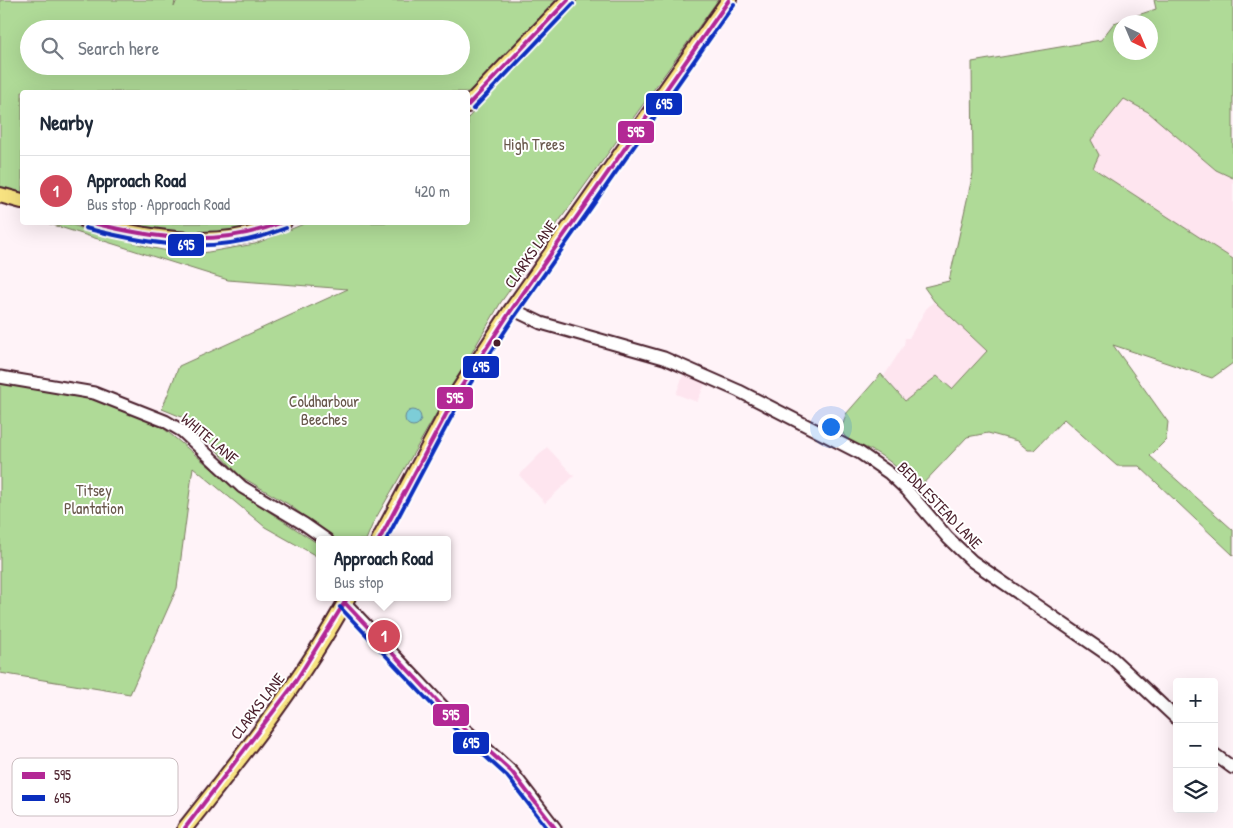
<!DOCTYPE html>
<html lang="en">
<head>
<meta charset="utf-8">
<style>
	body { margin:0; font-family:"Patrick Hand",sans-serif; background:#f2f2f3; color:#1f2937 }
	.controls { position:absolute; right:15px; bottom:15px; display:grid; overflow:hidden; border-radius:5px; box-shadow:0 5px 20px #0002 }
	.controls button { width:45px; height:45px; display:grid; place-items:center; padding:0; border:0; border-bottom:1px solid #e0e1e3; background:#fff; color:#1f2937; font:25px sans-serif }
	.compass { position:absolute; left:1113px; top:15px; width:45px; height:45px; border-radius:50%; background:#fff; box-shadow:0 5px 20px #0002; rotate:136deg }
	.you { position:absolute; left:830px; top:426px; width:18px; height:18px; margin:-12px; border:4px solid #fff; border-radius:50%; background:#1a73e8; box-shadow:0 0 0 8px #1a73e833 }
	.badge { display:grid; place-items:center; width:32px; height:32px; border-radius:50%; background:#d1495b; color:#fff; font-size:16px; font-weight:700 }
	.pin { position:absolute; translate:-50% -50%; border:2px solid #fff; box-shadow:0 1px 5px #0006 }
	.popup { position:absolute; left:316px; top:536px; width:135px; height:65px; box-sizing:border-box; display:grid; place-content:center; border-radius:5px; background:#fff; filter:drop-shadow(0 1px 4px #0005); font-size:16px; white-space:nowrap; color:#747a83 }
	.popup b { font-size:19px; color:#1f2937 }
	.popup::after { content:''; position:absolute; left:50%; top:100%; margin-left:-10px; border:10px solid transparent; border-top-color:#fff }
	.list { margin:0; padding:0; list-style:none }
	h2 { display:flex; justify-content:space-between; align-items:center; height:65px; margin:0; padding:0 20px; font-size:21px }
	h2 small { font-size:16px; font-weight:400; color:#747a83 }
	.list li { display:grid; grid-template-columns:32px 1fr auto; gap:15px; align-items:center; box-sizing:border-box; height:70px; padding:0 20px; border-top:1px solid #e0e1e3 }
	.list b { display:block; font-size:19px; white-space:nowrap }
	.list p { margin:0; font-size:16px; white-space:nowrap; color:#747a83 }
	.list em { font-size:16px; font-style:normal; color:#747a83 }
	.icon { flex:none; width:28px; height:28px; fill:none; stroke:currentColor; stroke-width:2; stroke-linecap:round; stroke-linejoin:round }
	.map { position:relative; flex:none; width:1233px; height:828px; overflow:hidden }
	.search { position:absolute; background:#fff; box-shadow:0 5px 20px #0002; left:20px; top:20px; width:450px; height:55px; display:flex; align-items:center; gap:12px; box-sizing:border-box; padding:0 18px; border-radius:28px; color:#747a83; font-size:19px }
	.panel { position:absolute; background:#fff; box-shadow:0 5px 20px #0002; left:20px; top:90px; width:450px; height:135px; border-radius:5px }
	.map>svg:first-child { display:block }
	.built { fill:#fee5ef }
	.green { fill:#afda97; stroke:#7c7c61; fill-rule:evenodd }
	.water { fill:#7dcdd7; stroke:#698792 }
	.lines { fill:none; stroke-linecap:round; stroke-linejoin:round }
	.minor-casing { stroke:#4a1f2b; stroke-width:15 }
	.major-casing { stroke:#4a1f2b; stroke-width:18 }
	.minor { stroke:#fff; stroke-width:11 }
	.major { stroke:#f7e281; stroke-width:14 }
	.bus-1-casing { stroke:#fff; stroke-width:8 }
	.bus-2-casing { stroke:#fff; stroke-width:8 }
	.bus-1 { stroke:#b32895; stroke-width:4 }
	.bus-2 { stroke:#0a2ebe; stroke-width:4 }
	.bus-dot { fill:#4a1f2b; stroke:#fff; stroke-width:2 }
	.labels { text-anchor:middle; stroke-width:4; stroke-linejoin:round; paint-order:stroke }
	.park-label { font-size:16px; fill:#68574b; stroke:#fff }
	.street-label { font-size:16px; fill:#4a1f2b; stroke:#fff }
	.key { fill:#fff; stroke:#c9bcbf; stroke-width:1 }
	.key-label { font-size:14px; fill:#4a1f2b }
	.line-badge { stroke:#fff; stroke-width:2 }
	.badge-label { font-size:14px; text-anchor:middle; font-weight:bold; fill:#fff }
</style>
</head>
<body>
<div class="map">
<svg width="1233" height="828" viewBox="0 0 1233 828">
	<rect width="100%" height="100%" fill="#fff3f8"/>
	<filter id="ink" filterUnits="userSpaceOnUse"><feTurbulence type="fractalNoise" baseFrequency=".02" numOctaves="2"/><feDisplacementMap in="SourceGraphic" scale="10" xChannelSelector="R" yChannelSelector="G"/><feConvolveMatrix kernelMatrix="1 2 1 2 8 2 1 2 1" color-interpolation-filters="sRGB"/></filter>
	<g filter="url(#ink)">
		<path class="built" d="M1124 99 1148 112 1216 170 1233 178V259L1093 168 1091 140Z
			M934 301 987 351 952 389 937 376 905 401 884 376 904 345 905 338H909L926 309Z
			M684 373 706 382 697 402 676 394Z
			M547 447 574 476 545 503 519 475Z"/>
		<path class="green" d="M0 0H175L174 7 177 0H557L468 96V92H22V193L0 187ZM29 29H461V66H29Z
			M577 0H718L501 302 373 523 366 540H336L288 504 240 476 189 420 162 409 179 366 348 289 228 280 47 223H65L152 248 191 255 255 244 306 223 468 222V118Z
			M1154 0H1233V178L1216 170 1148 112 1124 99 1091 140 1099 155 1093 168 1233 259V363L1212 378 1113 345 1168 422 1166 440 1150 456 1233 530V555L1139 466H1117L1064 419 1034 450H1028L1017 441 988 433 967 437 918 489C899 468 880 449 850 443L841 431 846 414 881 374 905 401 937 376 952 389 987 351 934 301 924 287 949 281 973 173 972 62 1101 40 1114 23 1156 9ZM1120 22H1150V52H1120Z
			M115 223H271C227 244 161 234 115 223Z
			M0 382 96 396 156 422 242 494 320 545V558L265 527 193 467 177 588 130 694 0 673Z"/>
		<path class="water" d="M405 418a8 8 0 1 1 16 0a8 8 0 1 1-16 0Z"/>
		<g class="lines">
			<g class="minor-casing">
				<path id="minor" d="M512 309 541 323 664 358 739 391 860 453 889 473 907 490 948 538 972 561 1111 657 1177 719
					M0 377 94 393 165 421 182 431 242 487 304 524 327 540
					M345 603 459 724 512 772 555 828
					M1214 754 1233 768"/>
			</g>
			<g class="major-casing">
				<path id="major" d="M468 105 568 0
					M0 195 22 201
					M87 222C150 239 224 252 284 222
					M379 540 459 390 510 312 729 0
					M185 828C244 754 302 681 348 597"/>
			</g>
			<use href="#minor" class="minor"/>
			<use href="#major" class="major"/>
			<g class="bus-1-casing">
				<path id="bus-1" d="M468 105 568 0
					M89 222C155 239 218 248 283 222
					M379 540 459 390 510 312 729 0
					M345 603 459 724 512 772 555 828
					M185 828 292 687 348 597"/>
			</g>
			<g class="bus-2-casing">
				<path id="bus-2" d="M473 109 573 4
					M85 228C156 246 217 256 286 228
					M386 540 464 393 515 316 734 4
					M340 607 454 728 507 776 547 828"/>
			</g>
			<use href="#bus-1" class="bus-1"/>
			<use href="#bus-2" class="bus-2"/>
		</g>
	</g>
	<circle class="bus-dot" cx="497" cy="343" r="4.5"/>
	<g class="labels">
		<g class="park-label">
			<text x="534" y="150">High Trees</text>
			<text x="324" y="407">Coldharbour<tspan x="324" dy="18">Beeches</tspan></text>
			<text x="94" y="496">Titsey<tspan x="94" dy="18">Plantation</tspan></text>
		</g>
		<g class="street-label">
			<text transform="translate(530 254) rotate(-55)" y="6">CLARKS LANE</text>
			<text transform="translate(210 438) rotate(40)" y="6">WHITE LANE</text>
			<text transform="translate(940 505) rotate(46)" y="6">BEDDLESTEAD LANE</text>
			<text transform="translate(257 706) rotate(-53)" y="6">CLARKS LANE</text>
		</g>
	</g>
	<rect x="12" y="758" width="166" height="58" rx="8" class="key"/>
	<rect x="22" y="772" width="23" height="7" fill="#b32895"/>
	<rect x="22" y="795" width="23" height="6" fill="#0a2ebe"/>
	<g class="key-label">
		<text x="54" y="780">595</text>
		<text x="54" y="803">695</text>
	</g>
	<g class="line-badge">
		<rect x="645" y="92" width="38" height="24" rx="5" fill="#0a2ebe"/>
		<rect x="617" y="120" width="38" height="24" rx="5" fill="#b32895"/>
		<rect x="167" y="233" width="38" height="24" rx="5" fill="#0a2ebe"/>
		<rect x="462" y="355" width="38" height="24" rx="5" fill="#0a2ebe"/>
		<rect x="436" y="386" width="38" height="24" rx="5" fill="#b32895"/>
		<rect x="432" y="703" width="38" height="24" rx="5" fill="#b32895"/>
		<rect x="452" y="731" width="38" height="24" rx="5" fill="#0a2ebe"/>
	</g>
	<g class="badge-label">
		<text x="664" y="109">695</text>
		<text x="636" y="137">595</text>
		<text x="186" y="250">695</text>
		<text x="481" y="372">695</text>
		<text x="455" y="403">595</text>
		<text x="451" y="720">595</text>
		<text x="471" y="748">695</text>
	</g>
</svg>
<div class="controls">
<button>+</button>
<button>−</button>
<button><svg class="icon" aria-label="layers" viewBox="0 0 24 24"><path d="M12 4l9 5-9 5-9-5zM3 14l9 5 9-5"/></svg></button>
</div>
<svg class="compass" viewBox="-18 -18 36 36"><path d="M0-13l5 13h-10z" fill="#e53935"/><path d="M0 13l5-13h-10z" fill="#747a83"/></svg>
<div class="you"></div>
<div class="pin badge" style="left:384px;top:636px">1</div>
<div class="popup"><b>Approach Road</b>Bus stop</div>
<div class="search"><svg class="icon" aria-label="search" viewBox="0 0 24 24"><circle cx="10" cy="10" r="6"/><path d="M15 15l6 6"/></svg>Search here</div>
<section class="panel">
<h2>Nearby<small></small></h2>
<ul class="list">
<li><span class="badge">1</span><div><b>Approach Road</b><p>Bus stop · Approach Road</p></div><em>420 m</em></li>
</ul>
</section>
</div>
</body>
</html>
